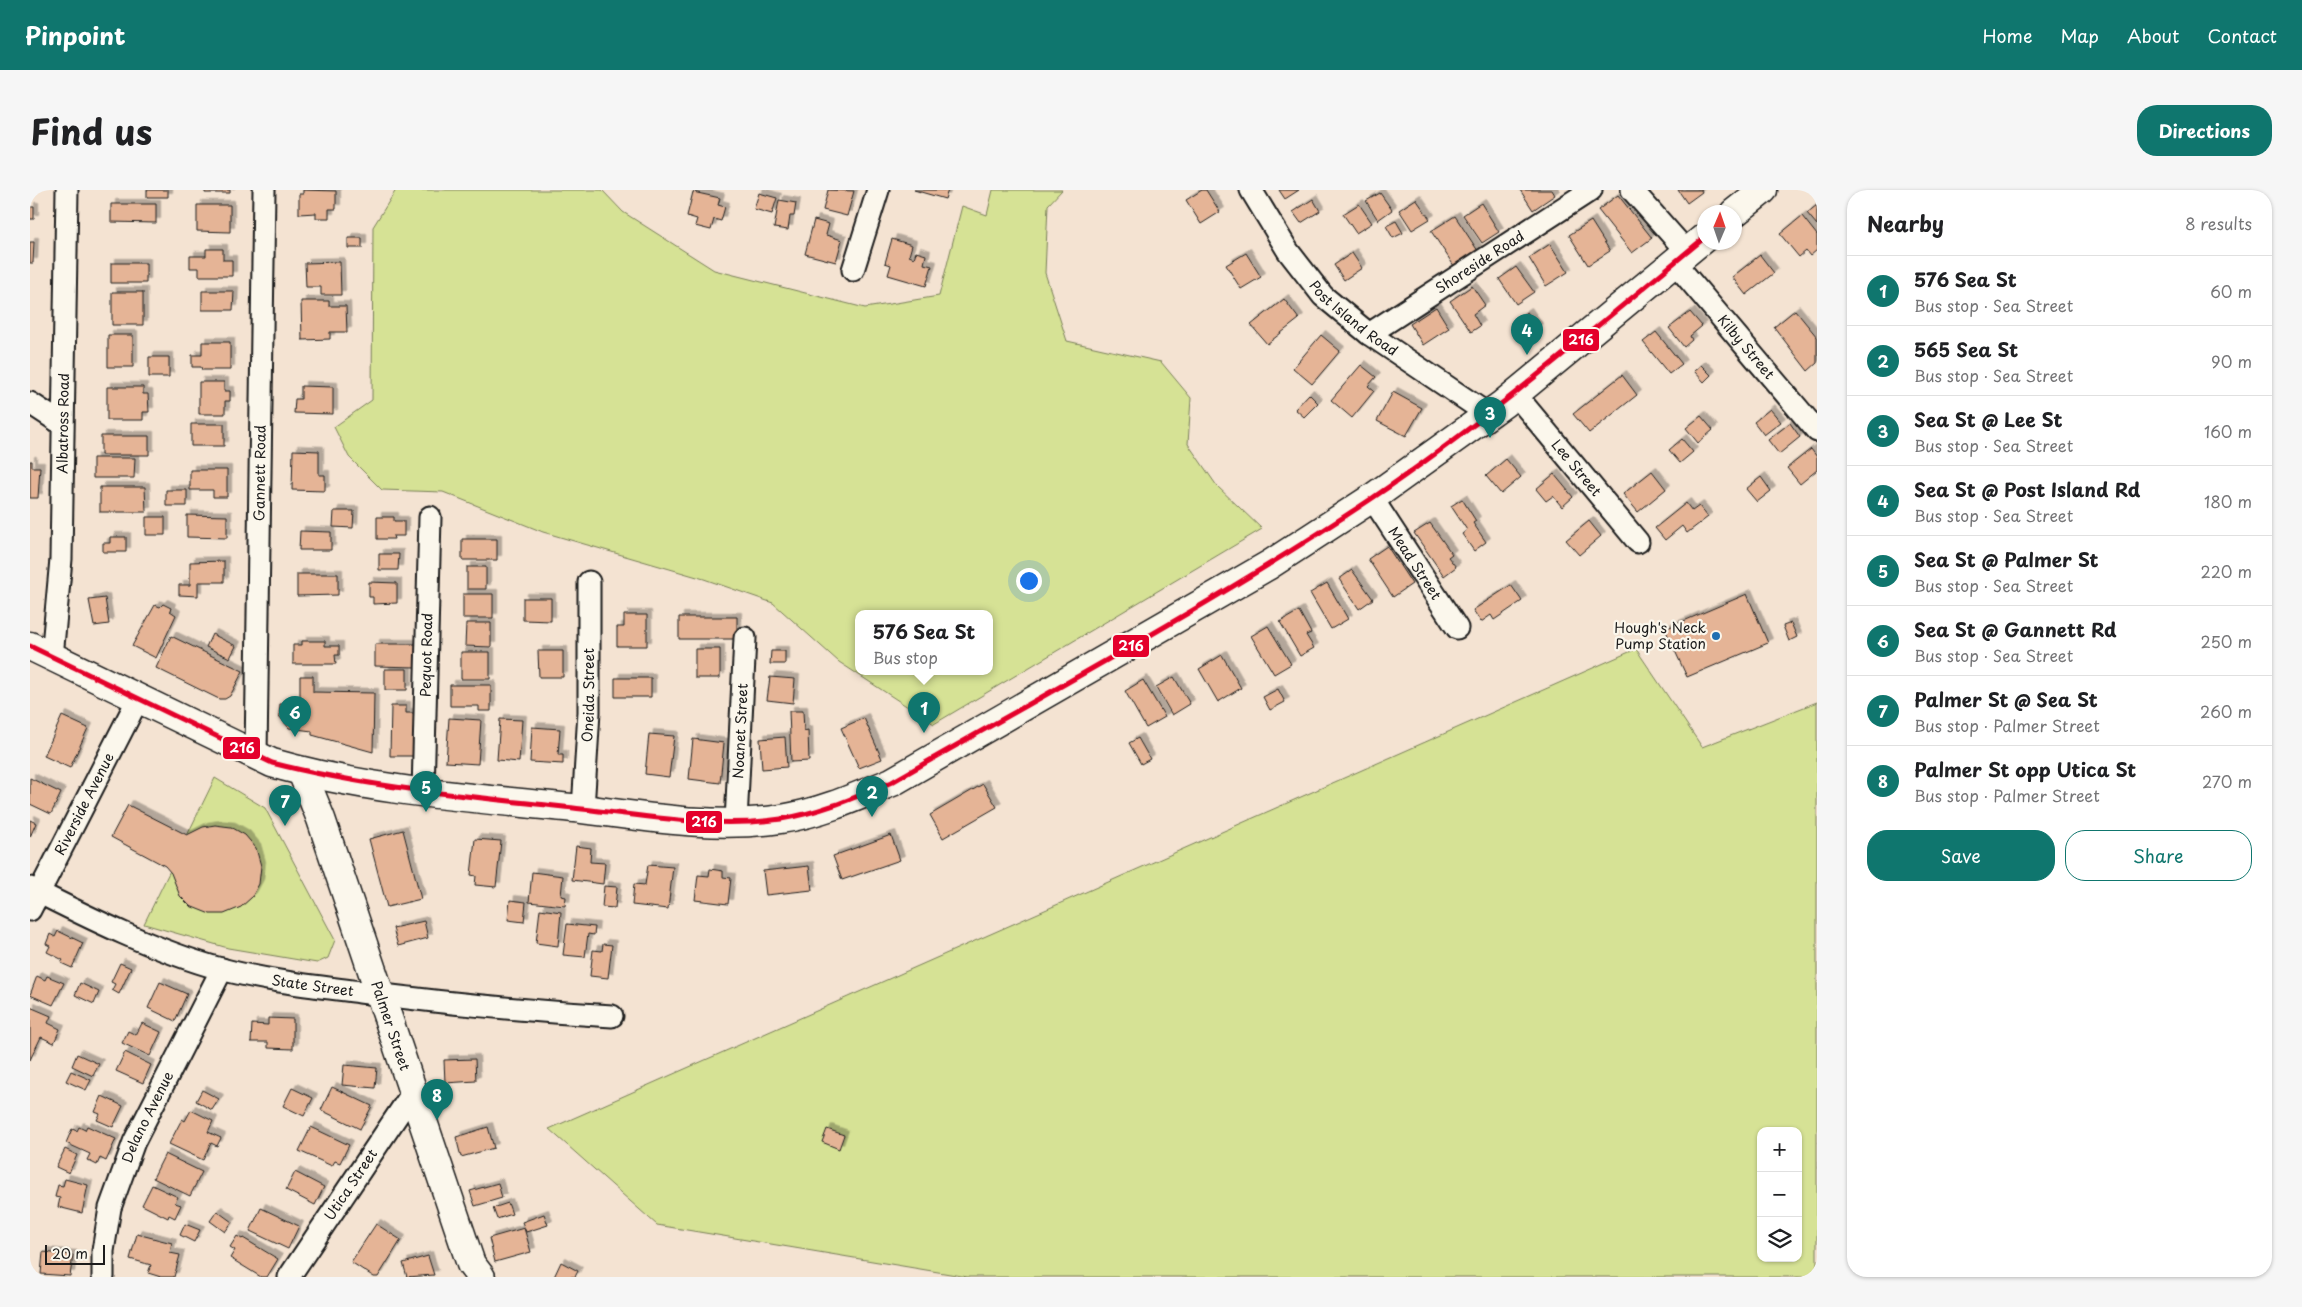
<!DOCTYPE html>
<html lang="en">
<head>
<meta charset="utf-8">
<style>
	body { margin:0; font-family:"Playpen Sans",sans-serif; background:#f6f6f6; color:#202124 }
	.controls { position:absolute; right:15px; bottom:15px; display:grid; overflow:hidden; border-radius:10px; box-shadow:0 1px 4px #0004 }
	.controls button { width:45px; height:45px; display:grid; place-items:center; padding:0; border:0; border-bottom:1px solid #e0e0e0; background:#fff; color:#202124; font:25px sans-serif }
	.compass { position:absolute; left:1667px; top:15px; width:45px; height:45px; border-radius:50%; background:#fff; box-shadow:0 1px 4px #0004; rotate:2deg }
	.scale { position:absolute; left:15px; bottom:12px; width:60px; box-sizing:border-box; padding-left:5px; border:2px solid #1c1c1c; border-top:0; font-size:14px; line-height:18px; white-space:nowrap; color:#1c1c1c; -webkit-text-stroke:4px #fbf7ec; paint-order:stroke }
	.you { position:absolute; left:998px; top:390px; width:18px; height:18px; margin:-12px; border:4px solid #fff; border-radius:50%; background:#1a73e8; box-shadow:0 0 0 8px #1a73e833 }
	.badge { display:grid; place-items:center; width:32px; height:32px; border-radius:50%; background:#0f766e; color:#fff; font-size:16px; font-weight:700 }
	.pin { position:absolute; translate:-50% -41px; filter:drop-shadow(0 1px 2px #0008) }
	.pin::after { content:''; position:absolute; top:26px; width:18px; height:15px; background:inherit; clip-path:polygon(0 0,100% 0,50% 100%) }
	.popup { position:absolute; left:825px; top:420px; width:138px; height:65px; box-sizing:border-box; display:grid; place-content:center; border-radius:10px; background:#fff; filter:drop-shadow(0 1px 4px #0005); font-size:16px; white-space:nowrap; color:#757577 }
	.popup b { font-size:19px; color:#202124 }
	.popup::after { content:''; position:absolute; left:50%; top:100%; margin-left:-10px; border:10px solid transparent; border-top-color:#fff }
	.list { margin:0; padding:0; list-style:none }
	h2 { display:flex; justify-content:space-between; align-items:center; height:65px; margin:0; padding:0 20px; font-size:21px }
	h2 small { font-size:16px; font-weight:400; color:#757577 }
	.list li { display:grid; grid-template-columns:32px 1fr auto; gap:15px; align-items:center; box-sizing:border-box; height:70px; padding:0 20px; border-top:1px solid #e0e0e0 }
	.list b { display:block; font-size:19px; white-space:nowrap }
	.list p { margin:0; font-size:16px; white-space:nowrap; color:#757577 }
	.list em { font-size:16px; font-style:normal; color:#757577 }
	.actions { display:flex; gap:10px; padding:15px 20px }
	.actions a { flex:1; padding:11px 0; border:1px solid #0f766e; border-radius:20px; text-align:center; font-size:18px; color:#0f766e }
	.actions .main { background:#0f766e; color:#fff }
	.icon { flex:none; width:28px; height:28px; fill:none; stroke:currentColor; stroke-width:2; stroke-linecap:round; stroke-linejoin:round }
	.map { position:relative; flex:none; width:1787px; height:1087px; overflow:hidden; border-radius:20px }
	header { display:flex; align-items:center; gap:30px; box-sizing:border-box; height:70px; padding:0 25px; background:#0f766e; color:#fff }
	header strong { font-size:24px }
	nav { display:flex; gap:28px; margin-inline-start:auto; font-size:18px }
	.intro { display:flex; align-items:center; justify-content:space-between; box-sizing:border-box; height:120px; padding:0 30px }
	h1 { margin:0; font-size:35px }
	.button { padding:12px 22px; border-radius:20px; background:#0f766e; color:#fff; font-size:18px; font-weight:700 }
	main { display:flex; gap:30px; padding:0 30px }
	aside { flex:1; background:#fff; border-radius:20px; box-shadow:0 1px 4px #0004 }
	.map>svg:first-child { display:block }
	.green { fill:#d6e295; stroke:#797f58; fill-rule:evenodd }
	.building { fill:#e5b496; stroke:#1c1c1c; filter:url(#shadow) }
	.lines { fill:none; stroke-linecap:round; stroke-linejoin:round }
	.street-casing { stroke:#1c1c1c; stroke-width:25 }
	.secondary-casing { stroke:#1c1c1c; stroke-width:31 }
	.street { stroke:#fbf7ec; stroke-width:21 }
	.secondary { stroke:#fbf7ec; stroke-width:28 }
	.bus-1-casing { stroke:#fbf7ec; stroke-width:9 }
	.bus-1 { stroke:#e4002b; stroke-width:5 }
	.poi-dot { fill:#1f6fb2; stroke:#fbf7ec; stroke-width:2 }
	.labels { text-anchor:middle; stroke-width:4.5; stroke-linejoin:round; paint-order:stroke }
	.street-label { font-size:14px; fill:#1c1c1c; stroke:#fbf7ec }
	.poi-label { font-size:14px; fill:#1c1c1c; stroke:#fbf7ec; text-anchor:end }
	.line-badge { stroke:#fbf7ec; stroke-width:2 }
	.badge-label { font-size:14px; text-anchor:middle; font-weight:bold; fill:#fff }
</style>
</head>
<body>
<header>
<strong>Pinpoint</strong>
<nav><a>Home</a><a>Map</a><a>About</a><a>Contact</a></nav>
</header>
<div class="intro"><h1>Find us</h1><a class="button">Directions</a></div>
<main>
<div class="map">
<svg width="1787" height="1087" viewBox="0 0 1787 1087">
	<defs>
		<filter id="shadow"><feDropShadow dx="4.5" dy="-4.5" stdDeviation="0" flood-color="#0004"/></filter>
	</defs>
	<rect width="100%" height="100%" fill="#f4e3d2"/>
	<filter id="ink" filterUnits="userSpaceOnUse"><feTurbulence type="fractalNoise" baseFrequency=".02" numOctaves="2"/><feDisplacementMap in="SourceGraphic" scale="10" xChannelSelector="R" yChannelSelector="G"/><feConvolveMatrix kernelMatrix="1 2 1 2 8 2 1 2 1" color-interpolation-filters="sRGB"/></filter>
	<g filter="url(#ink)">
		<path class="green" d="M366 0H572L593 22 684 80 835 118 909 106 932 16 957 25 963 0H1032L1018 15 1015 83 1037 151 1131 172 1161 208 1158 254 1187 296 1232 339 904 534 809 472 743 413 674 389 513 342 413 302 352 300 319 267 304 237 342 210 343 37ZM959 424V482H829V424Z
			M1606 459 1672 557 1787 512V1087H938L627 1035 519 939ZM1731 941H1768V1068H1731Z
			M185 588 235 618 305 750 298 768 287 773 198 758 114 734Z"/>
		<path class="building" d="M117 0H138V7H117Z
			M175 0H200V3H175Z
			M273 0 306 1V19H299V28H286V23L269 24V4H273Z
			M798 0 824 1 817 26 793 20Z
			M884 0H918L915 9Z
			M1172 0H1176L1190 22 1171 34 1156 10Z
			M1249 0H1269L1255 9Z
			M1490 0H1522L1525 5 1503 20Z
			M1648 0H1671L1672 2 1657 13Z
			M663 2 690 8 688 15 695 17 691 31 684 29 681 40 665 36 667 29 657 26Z
			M729 3 747 8 742 24 724 19Z
			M1350 3 1362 20 1348 30 1336 11Z
			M1588 5 1622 48 1602 63 1568 20Z
			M1283 9 1290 21 1271 33 1263 22Z
			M1386 9 1400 29 1382 40 1369 20Z
			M749 10 766 13 764 26H760L758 40 744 38Z
			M1451 13 1469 42 1452 53 1433 25Z
			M81 14H126V33L81 32Z
			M1329 14 1342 33 1326 43 1313 24Z
			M167 15H200V42L167 41Z
			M1787 15V35L1777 23Z
			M0 17H4V29H0Z
			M1425 26 1450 64 1426 79 1401 41Z
			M1772 26 1787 45V60L1780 66 1776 61 1769 67 1750 44Z
			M784 30 799 34 796 45 812 50 806 72 775 64Z
			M1366 31 1373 43 1363 48 1356 36Z
			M1561 31 1580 61 1558 75 1539 45Z
			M318 48H332V58H318Z
			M862 49 882 55 879 66 884 68 886 62 896 65 894 74 902 76 896 96 858 85 861 75 855 73Z
			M0 52H4L3 73H0Z
			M1520 54 1538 82 1516 96 1499 68Z
			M176 59H193V70H202V86H169V78H160V66H176Z
			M1216 63 1231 87 1211 99 1196 75Z
			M1322 63 1332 78 1314 90 1304 75Z
			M1730 65 1744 83 1716 105 1702 87Z
			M310 72 311 105H291V97H276L275 73Z
			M81 73H116V93H81Z
			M1486 77 1504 102 1486 114 1469 89Z
			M1442 96 1455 115 1443 124 1450 136 1441 142 1420 111Z
			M172 101H204L203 120H172Z
			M82 102H113V135H82Z
			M1254 109 1269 129 1237 154 1221 135Z
			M271 111H299V116H316L317 142H300V149L272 150Z
			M1406 117 1419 138 1393 155 1380 134Z
			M1765 120 1787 147V173L1778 181 1744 137Z
			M1497 122 1508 138 1492 149 1481 133Z
			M1660 122 1672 136 1660 146 1662 150 1654 157 1639 138Z
			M1626 142 1652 174 1639 184 1613 152Z
			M78 145H103V177H78Z
			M1291 145 1310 161 1282 194 1263 178Z
			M172 152H200V180H172L171 177H162V165H172Z
			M119 167H139V187H119Z
			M1331 175 1346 187 1338 196 1344 201 1322 228 1301 210Z
			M1671 175 1681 185 1674 192 1664 181Z
			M1592 185 1607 205 1559 243 1543 224Z
			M169 192H194V201H200V211H195V224H169Z
			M271 196 303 197V224L264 223 265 209H271Z
			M77 197H113V204H118L119 222H113V230H77Z
			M1363 202 1392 218 1376 246 1347 231Z
			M1279 204 1288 213 1274 227 1265 219Z
			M1740 219 1751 232 1734 245 1724 232Z
			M1671 226 1683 240 1668 253 1656 238Z
			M1760 233 1770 247 1749 264 1738 250Z
			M161 234H194V256H161Z
			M71 246H119V265H71Z
			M1652 249 1663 262 1650 273 1639 260Z
			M1781 259 1787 267V280L1770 294 1757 278Z
			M263 260 289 261V285H295V301L262 300Z
			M63 268H105L104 288H63Z
			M1476 269 1491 287 1471 304 1456 286Z
			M0 271H2V277H10L8 308H0Z
			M160 280H197V307H183V300H160Z
			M1622 281 1636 299 1608 322 1593 304Z
			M1524 284 1543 307 1532 317 1523 306 1516 311 1506 299Z
			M1731 287 1741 301 1727 312 1716 299Z
			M70 297H115L116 322H70Z
			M136 300H157V316H136Z
			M1432 309 1446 331 1443 333 1456 352 1444 361 1432 344 1437 340 1421 316Z
			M1656 313 1662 321 1669 316 1678 327 1657 343 1652 336 1635 350 1625 338Z
			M304 321H324L323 338 303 337Z
			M157 325 197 326V348L157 347Z
			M116 327H135V345H116Z
			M347 327H364V331H374V346H363L364 349H347Z
			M1559 331 1571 346 1549 365 1536 350Z
			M1400 333 1422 364 1418 367 1426 377 1414 386 1384 343Z
			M270 341 301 342V360H269Z
			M80 347H96V362H73V353H80Z
			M432 349H467V370H432Z
			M1357 356 1382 394 1363 407 1338 369Z
			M349 364H369L368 380H349Z
			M194 371V392H168V406L149 405V395H160V372Z
			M437 377H456V399H437Z
			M1322 380 1343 409 1329 419 1309 389Z
			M267 384H308V405L267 406Z
			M339 392 367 393V413L343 414V407H339Z
			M1297 393 1318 429 1301 439 1280 403Z
			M1481 395 1492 411 1464 430 1461 425 1451 432 1443 420Z
			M433 404H463V428H433Z
			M1717 404 1738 453 1657 487 1635 439Z
			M75 408 79 434 64 436 59 410Z
			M493 408H521V431L493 430Z
			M133 414 141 418 140 421 146 425 126 468 102 456 125 415 130 417Z
			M1269 421 1281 443 1276 445 1284 458 1270 466 1250 432Z
			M594 425H617V456H587V437H594Z
			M649 427H707V449H649Z
			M436 433H461V457L435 456Z
			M1761 433 1767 447 1759 451 1753 436Z
			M1238 436 1261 474 1244 484 1221 446Z
			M182 444 206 456 200 468 176 457Z
			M141 446 213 481 200 506 195 509H189L126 478Z
			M272 451H295V456H309V465H305L306 474H263V455H272Z
			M345 454H386V477L345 476Z
			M665 459H690V488H665Z
			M508 461H533V487H509Z
			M741 461H755V474H740Z
			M431 462H460V489H431Z
			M1192 465 1211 498 1188 512 1169 479Z
			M355 479H377V500H355Z
			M270 486H283V502L344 503 343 562 282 545V541L259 538 249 526 250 514 270 515Z
			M740 487 765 489 763 513 737 510Z
			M1144 487 1160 514 1142 525 1126 497Z
			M585 488H621V507H585Z
			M1113 490 1135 527 1116 538 1095 501Z
			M420 495H461V521H449V516H420Z
			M1248 499 1255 512 1240 520 1233 507Z
			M361 516H376V523H384V566H360Z
			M759 521H773L774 541 778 540 779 571 761 572Z
			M32 526 58 538 40 578 14 566Z
			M419 528 451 530 448 574 416 572Z
			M834 528 852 569 829 578 811 538Z
			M470 529 492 530 489 572 467 570Z
			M502 537 530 539 528 565H533V574L500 572Z
			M619 544 644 546 639 587 615 584Z
			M755 547 757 577 732 579 730 549Z
			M1108 548 1120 569 1111 574 1099 553Z
			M663 549 694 553 690 593 659 589Z
			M0 588 31 603 21 624 0 614Z
			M953 594 967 617 913 648 900 625Z
			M98 615 157 645 173 637 185 635 201 637 215 645 226 658 231 676 229 694 222 707 211 717 194 724H180L160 716 150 706 141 683 135 676 81 647Z
			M0 630 6 633 0 647Z
			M373 640 391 709 357 717 339 649Z
			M861 645 870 670 812 690 803 666Z
			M445 649 471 651 466 697 445 695 446 686 441 685Z
			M546 656 561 658 560 672 575 673 573 694 542 690Z
			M618 675 643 677 638 719 602 715 604 694 615 695Z
			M779 676 782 700 736 705 733 681Z
			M680 679 693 681V687L701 688 698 714 665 710 668 685 679 686Z
			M502 682 533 686 531 706 536 707 535 716 499 712Z
			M574 696 587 697 585 718 572 717Z
			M480 710 496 712 494 732 478 730Z
			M510 719 531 722 528 756 506 753Z
			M394 731 398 748 368 756 363 738Z
			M537 734 565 737 564 745 558 744 555 767 533 765Z
			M28 741 53 753 42 778 31 773 33 770 17 762 20 756 16 754 20 744 25 747Z
			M573 754 582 755 578 788 560 786 563 760 572 761Z
			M90 773 101 778 89 804 82 800 85 794 81 792Z
			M7 786 15 790 17 786 34 793 23 815 0 805Z
			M130 792 157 804 145 831 118 818Z
			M50 793 69 802 64 814 45 805Z
			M0 817 21 826 18 833 30 839 24 853 11 847 0 870Z
			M238 828 263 829V859L238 858V852H221L222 834 238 835Z
			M112 833 131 842 120 866 92 853 98 841 106 845Z
			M95 862 121 875 113 893 86 881Z
			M47 864 69 874 63 886 42 876Z
			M445 869 446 891 415 893 414 870Z
			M314 875 347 878 345 898 312 895Z
			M41 881 61 890 56 900 36 891Z
			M302 897 342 916 330 939 291 920Z
			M262 898 283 908 274 926 253 916Z
			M172 900 189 909 182 920 166 911Z
			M72 906 93 916 83 937 67 930 70 924 65 922Z
			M161 920 183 931 178 942 191 948 187 956 181 953 173 970 139 954 152 929 155 931Z
			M57 936 86 949 76 971 70 968 67 975 57 970 60 964 36 953 42 939 47 941 49 937 55 940Z
			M281 937 319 955 310 973 305 971 302 976 269 961Z
			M458 937 464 958 431 967 426 947Z
			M797 939 814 945 809 959 792 952Z
			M35 959 47 965 39 983 26 977Z
			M135 964 172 982 160 1006 123 988Z
			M265 982 294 997 285 1015 256 1000Z
			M35 989 58 995 52 1023 28 1017 30 1008 25 1007 28 995 33 996Z
			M468 993 472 1008 445 1016 440 1001Z
			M122 995 148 1007 145 1013 151 1015 145 1028 139 1025 138 1028 112 1015Z
			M478 1013 482 1024 467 1029 463 1018Z
			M231 1018 269 1036 258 1059 220 1041Z
			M187 1021 202 1032 195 1042 180 1031Z
			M514 1024 518 1035 496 1042 492 1032Z
			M155 1034 170 1040 164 1052 150 1045Z
			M346 1034 371 1050 348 1087H344L321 1072Z
			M494 1038 501 1062 465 1072 459 1048Z
			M107 1044 142 1053 140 1063 150 1065 144 1087H131L118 1083 121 1075 100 1069Z
			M207 1046 212 1049 213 1048 248 1069 237 1087H231L200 1068 205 1060 200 1057Z
			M13 1062 43 1065 40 1086 11 1084Z
			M398 1066 404 1085 377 1087 373 1073Z
			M531 1072 548 1081 545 1087H524Z"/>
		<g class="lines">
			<g class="street-casing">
				<g id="street">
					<path id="s1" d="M1221 0 1258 61 1293 106 1339 144 1459 225"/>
					<path d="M1602 0 1657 62"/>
					<path id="s2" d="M1645 73 1787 241"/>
					<path d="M823 80 848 0"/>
					<path id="s3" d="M1339 144 1561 0"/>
					<path id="s4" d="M1485 204 1608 352"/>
					<path d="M0 213 32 234"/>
					<path id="s5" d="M1342 308 1427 438"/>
					<path id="s6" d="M22 467 31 369 37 0"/>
					<path id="s7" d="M226 565 234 0"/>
					<path id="s8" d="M393 603 400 327"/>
					<path id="s9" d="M553 619 559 522V392"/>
					<path id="s10" d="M706 632 715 448"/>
					<path id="s11" d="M0 698C59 728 128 762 191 779 236 791 284 796 330 802 413 813 497 821 582 826"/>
					<path id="s12" d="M0 720 108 509"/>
					<path id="s13" d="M73 1087V1061L80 1018 104 952 192 779"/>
					<path id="s14" d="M259 1087 383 902"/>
				</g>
			</g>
			<g class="secondary-casing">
				<g id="secondary">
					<path d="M1704 23 1733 0"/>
					<path d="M0 456 242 573C343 602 448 608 552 619 618 627 684 639 751 629 790 623 826 607 862 592L1239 375 1342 308 1473 214 1674 48"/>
					<path id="s15" d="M272 582 291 629 441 1074 451 1087"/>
				</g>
			</g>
			<use href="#street" class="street"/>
			<use href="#secondary" class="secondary"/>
			<g class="bus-1-casing">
				<path id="bus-1" d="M0 456 242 573C344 599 447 607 552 619 618 626 685 639 751 629 790 623 826 607 862 592 1022 500 1187 412 1341 309 1458 230 1565 138 1674 48"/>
			</g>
			<use href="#bus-1" class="bus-1"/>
		</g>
	</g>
	<circle class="poi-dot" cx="1686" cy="446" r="5"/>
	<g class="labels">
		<g class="street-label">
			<text dy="5" stroke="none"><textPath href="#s3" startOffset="132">Shoreside Road</textPath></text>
			<text dy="5" stroke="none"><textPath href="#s1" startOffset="166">Post Island Road</textPath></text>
			<text dy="5" stroke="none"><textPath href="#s2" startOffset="110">Kilby Street</textPath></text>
			<text dy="5" stroke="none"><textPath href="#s6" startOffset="234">Albatross Road</textPath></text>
			<text dy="5" stroke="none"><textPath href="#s4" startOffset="96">Lee Street</textPath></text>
			<text dy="5" stroke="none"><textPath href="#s7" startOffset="282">Gannett Road</textPath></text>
			<text dy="5" stroke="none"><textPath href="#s5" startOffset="78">Mead Street</textPath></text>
			<text dy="5" stroke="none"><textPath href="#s8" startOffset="138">Pequot Road</textPath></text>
			<text dy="5" stroke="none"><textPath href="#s9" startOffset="114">Oneida Street</textPath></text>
			<text dy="5" stroke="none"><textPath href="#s10" startOffset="91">Noanet Street</textPath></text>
			<text dy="5" stroke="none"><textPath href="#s12" startOffset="119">Riverside Avenue</textPath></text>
			<text dy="5" stroke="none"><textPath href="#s11" startOffset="301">State Street</textPath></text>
			<text dy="5" stroke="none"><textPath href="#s15" startOffset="269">Palmer Street</textPath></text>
			<text dy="5" stroke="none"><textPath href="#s13" startOffset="168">Delano Avenue</textPath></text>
			<text dy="5" stroke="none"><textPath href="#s14" startOffset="111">Utica Street</textPath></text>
		</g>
		<g class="poi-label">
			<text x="1676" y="443">Hough's Neck<tspan x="1676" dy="16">Pump Station</tspan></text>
		</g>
	</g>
	<g class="line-badge">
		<rect x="1532" y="138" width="38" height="24" rx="5" fill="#e4002b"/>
		<rect x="1082" y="444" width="38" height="24" rx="5" fill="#e4002b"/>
		<rect x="192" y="546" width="39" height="24" rx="5" fill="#e4002b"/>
		<rect x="655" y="620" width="38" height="24" rx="5" fill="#e4002b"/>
	</g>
	<g class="badge-label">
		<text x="1551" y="155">216</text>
		<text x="1101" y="461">216</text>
		<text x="212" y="563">216</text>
		<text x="674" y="637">216</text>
	</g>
</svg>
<div class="controls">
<button>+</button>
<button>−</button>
<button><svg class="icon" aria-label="layers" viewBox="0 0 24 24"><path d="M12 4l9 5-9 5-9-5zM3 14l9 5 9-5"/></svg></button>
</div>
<svg class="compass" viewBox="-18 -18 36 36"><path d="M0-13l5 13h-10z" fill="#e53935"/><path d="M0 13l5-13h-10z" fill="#757577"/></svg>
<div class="scale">20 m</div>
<div class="you"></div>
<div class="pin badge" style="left:894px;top:543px">1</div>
<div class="popup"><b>576 Sea St</b>Bus stop</div>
<div class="pin badge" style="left:842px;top:627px">2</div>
<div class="pin badge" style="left:1460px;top:248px">3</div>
<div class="pin badge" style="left:1497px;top:165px">4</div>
<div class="pin badge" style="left:396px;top:622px">5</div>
<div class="pin badge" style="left:265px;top:547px">6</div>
<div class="pin badge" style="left:255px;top:636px">7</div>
<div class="pin badge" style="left:407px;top:930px">8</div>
</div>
<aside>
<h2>Nearby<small>8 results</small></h2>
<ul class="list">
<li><span class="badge">1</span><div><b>576 Sea St</b><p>Bus stop · Sea Street</p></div><em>60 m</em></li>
<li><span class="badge">2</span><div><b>565 Sea St</b><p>Bus stop · Sea Street</p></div><em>90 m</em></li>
<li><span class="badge">3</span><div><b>Sea St @ Lee St</b><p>Bus stop · Sea Street</p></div><em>160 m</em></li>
<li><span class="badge">4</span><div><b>Sea St @ Post Island Rd</b><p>Bus stop · Sea Street</p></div><em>180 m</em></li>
<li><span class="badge">5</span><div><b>Sea St @ Palmer St</b><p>Bus stop · Sea Street</p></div><em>220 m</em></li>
<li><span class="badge">6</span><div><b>Sea St @ Gannett Rd</b><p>Bus stop · Sea Street</p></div><em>250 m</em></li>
<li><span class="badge">7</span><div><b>Palmer St @ Sea St</b><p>Bus stop · Palmer Street</p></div><em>260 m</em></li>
<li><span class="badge">8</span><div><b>Palmer St opp Utica St</b><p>Bus stop · Palmer Street</p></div><em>270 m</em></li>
</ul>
<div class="actions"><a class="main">Save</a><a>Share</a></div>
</aside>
</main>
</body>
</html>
